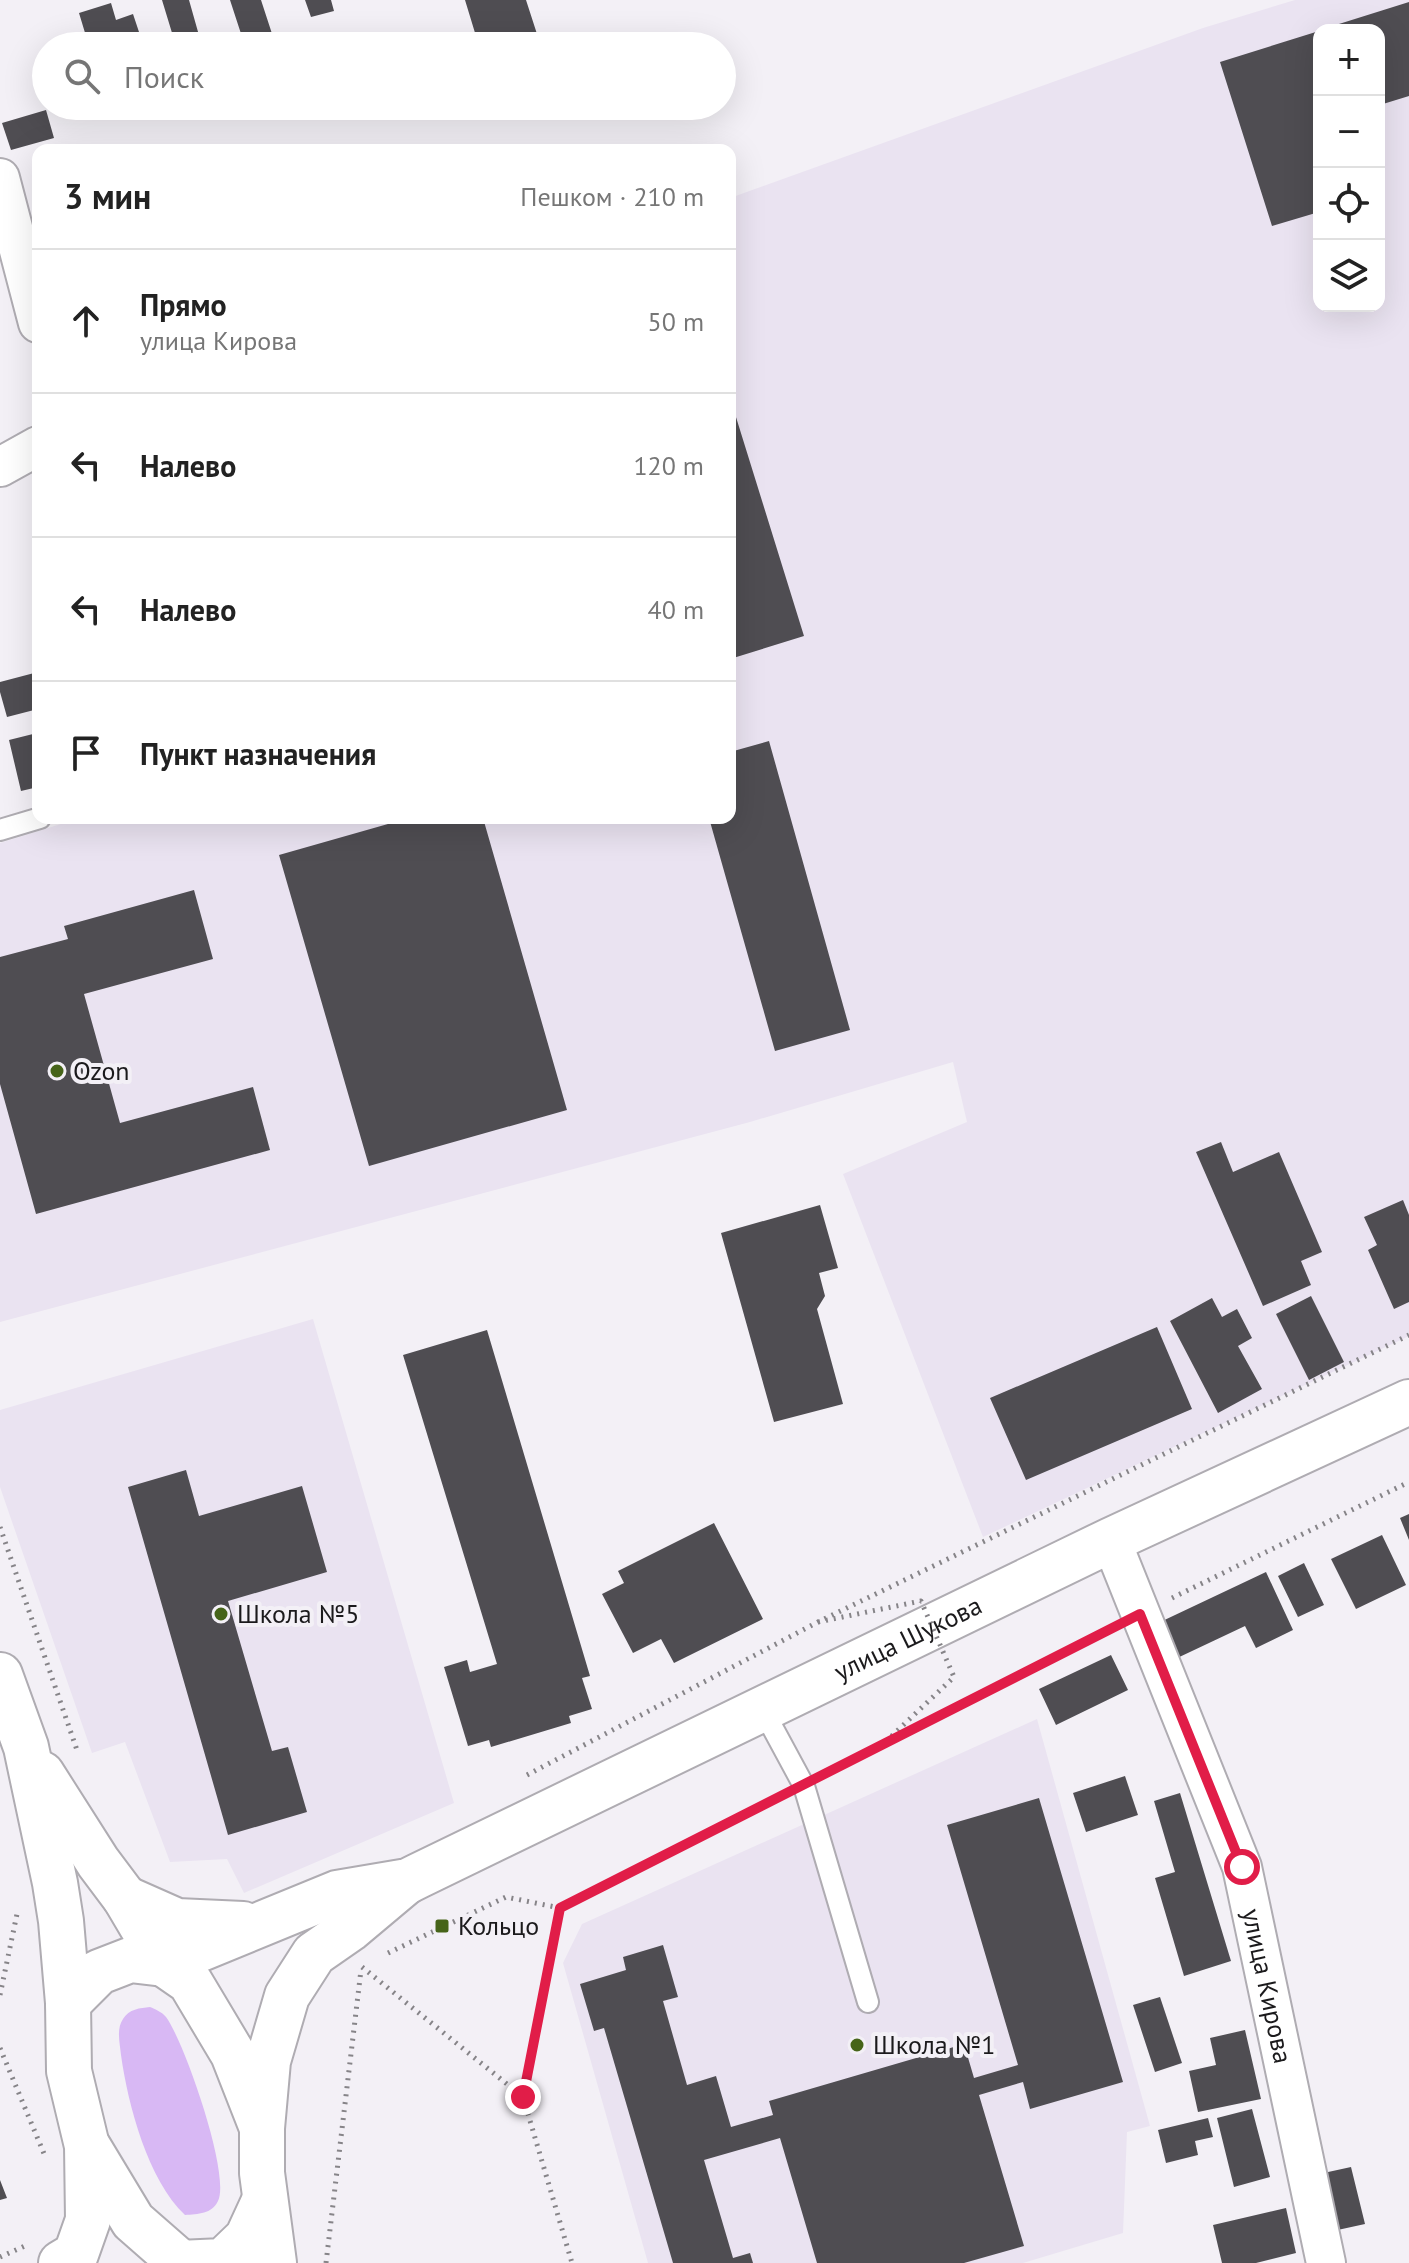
<!DOCTYPE html>
<html lang="ru">
<head>
<meta charset="utf-8">
<style>
	body { margin:0; font-family:"PT Sans",sans-serif; background:#f6f6f6; color:#222 }
	.controls { position:absolute; right:24px; top:24px; display:grid; overflow:hidden; border-radius:16px; box-shadow:0 8px 32px #0002 }
	.controls button { width:72px; height:72px; display:grid; place-items:center; padding:0; border:0; border-bottom:2px solid #e0e0e0; background:#fff; color:#222; font:40px sans-serif }
	.stop { position:absolute; width:24px; height:24px; margin:-18px; border:6px solid #e11d48; border-radius:50%; background:#fff }
	.stop.end { background:#e11d48; border-color:#fff; box-shadow:0 2px 8px #0008 }
	.list { margin:0; padding:0; list-style:none }
	h2 { display:flex; justify-content:space-between; align-items:center; height:104px; margin:0; padding:0 32px; font-size:34px }
	h2 small { font-size:26px; font-weight:400; color:#767676 }
	.list li { display:grid; grid-template-columns:52px 1fr auto; gap:24px; align-items:center; box-sizing:border-box; height:144px; padding:0 32px; border-top:2px solid #e0e0e0 }
	.list b { display:block; font-size:30px; white-space:nowrap }
	.list p { margin:0; font-size:26px; white-space:nowrap; color:#767676 }
	.list em { font-size:26px; font-style:normal; color:#767676 }
	.icon { flex:none; width:44px; height:44px; fill:none; stroke:currentColor; stroke-width:2; stroke-linecap:round; stroke-linejoin:round }
	.map { position:relative; flex:none; width:1409px; height:2263px; overflow:hidden }
	.search { position:absolute; background:#fff; box-shadow:0 8px 32px #0002; left:32px; top:32px; width:704px; height:88px; display:flex; align-items:center; gap:20px; box-sizing:border-box; padding:0 28px; border-radius:44px; color:#767676; font-size:30px }
	.panel { position:absolute; background:#fff; box-shadow:0 8px 32px #0002; left:32px; top:144px; width:704px; height:680px; border-radius:16px }
	.map>svg:first-child { display:block }
	.built { fill:#eae3f1; fill-rule:evenodd }
	.green { fill:#d8b8f4 }
	.building { fill:#4f4d52 }
	.lines { fill:none; stroke-linecap:round; stroke-linejoin:round }
	.lane-casing { stroke:#afacb2; stroke-width:24 }
	.street-casing { stroke:#afacb2; stroke-width:42 }
	.secondary-casing { stroke:#afacb2; stroke-width:48 }
	.path { stroke:#868488; stroke-width:5; stroke-dasharray:2 6; stroke-linecap:butt }
	.lane { stroke:#fff; stroke-width:20 }
	.street { stroke:#fff; stroke-width:38 }
	.secondary { stroke:#fff; stroke-width:44 }
	.path-bridge { stroke:#868488; stroke-width:5; stroke-dasharray:2 6; stroke-linecap:butt }
	.route { stroke:#e11d48; stroke-width:10 }
	.poi-dot { fill:#466419; stroke:#f3f0f6; stroke-width:3 }
	.labels { text-anchor:middle; stroke-width:8; stroke-linejoin:round; paint-order:stroke }
	.poi-label { font-size:26px; fill:#1b1a1c; stroke:#f3f0f6; text-anchor:start }
	.street-label { font-size:26px; fill:#1b1a1c; stroke:#f3f0f6 }
</style>
</head>
<body>
<div class="map">
<svg width="1409" height="2263" viewBox="0 0 1409 2263">
	<rect width="100%" height="100%" fill="#f3f0f6"/>
	<path class="built" d="M1295 0H1409V1336L983 1537 843 1174 967 1122 953 1062 750 1122 0 1322V843L80 818H730V198L1203 28ZM1319 30H1379V306H1319Z
		M313 1319 454 1803 244 1893 227 1859 170 1862 125 1742 92 1753 0 1487V1410Z
		M1037 1719 1150 2126 1127 2132 1123 2233 1023 2263H648L563 1963 582 1924Z"/>
	<path class="green" d="M150 2007C155 2009 162 2012 166 2017 184 2041 231 2175 218 2201 212 2214 198 2214 185 2215 148 2180 128 2105 121 2055 120 2044 116 2029 123 2019 129 2009 140 2008 150 2007Z"/>
	<path class="building" d="M162 0H189L202 46H176Z
		M230 0H261L276 46H245Z
		M305 0H331L334 11 311 17Z
		M465 0H526L537 34 497 46H479Z
		M1409 2V96L1383 104 1379 92V30L1323 29Z
		M111 3 116 20 133 14 140 35 122 40 124 46H89L79 13Z
		M1319 31V212L1272 226 1220 62Z
		M397 38 399 46H373V45Z
		M46 110 54 138 11 150 2 123Z
		M731 401 804 636 730 659V402Z
		M38 672V709L7 717 0 692V682Z
		M33 734 38 754V787L21 791 9 740Z
		M769 741 850 1030 775 1051 709 818H730V752Z
		M409 818H483L567 1110 369 1166 279 855Z
		M194 890 213 959 84 994 120 1123 253 1087 270 1150 36 1214 0 1084V957L68 939 64 926Z
		M1221 1142 1233 1172 1279 1152 1322 1252 1301 1261 1311 1285 1263 1306 1196 1152Z
		M1403 1200 1409 1215V1302L1394 1309 1368 1250 1377 1245 1364 1217Z
		M820 1205 838 1268 819 1273 825 1296 817 1309 843 1404 774 1422 721 1233Z
		M1311 1296 1344 1362 1309 1380 1276 1314Z
		M1212 1298 1222 1317 1237 1309 1252 1338 1238 1346 1262 1389 1218 1413 1170 1321Z
		M1157 1327 1192 1409 1026 1480 990 1398Z
		M487 1330 590 1676 582 1678 592 1709 569 1716 571 1723 491 1747 489 1740 468 1746 444 1667 467 1660 470 1672 497 1664 403 1355Z
		M186 1470 199 1516 302 1486 327 1572 228 1601 272 1751 288 1747 307 1812 228 1835 128 1487Z
		M1409 1514V1540L1400 1518Z
		M714 1523 763 1619 674 1663 661 1639 633 1653 602 1594 624 1583 618 1571Z
		M1382 1535 1406 1585 1356 1609 1331 1559Z
		M1304 1563 1324 1605 1298 1617 1278 1576Z
		M1266 1572 1293 1630 1256 1648 1245 1626 1173 1660 1156 1624Z
		M1111 1655 1128 1690 1056 1725 1039 1689Z
		M1125 1776 1138 1815 1086 1832 1073 1793Z
		M1180 1793 1231 1961 1184 1976 1155 1878 1175 1872 1154 1801Z
		M1039 1798 1123 2082 1030 2109 1023 2082 979 2095 1024 2246 964 2263H817L780 2138 704 2160 733 2258 750 2253 753 2263H673L604 2028 594 2031 580 1984 626 1970 623 1957 663 1945 678 1997 663 2001 687 2085 716 2076 731 2127 773 2115 769 2101 964 2044 974 2078 1018 2065 947 1825Z
		M1160 1997 1182 2063 1155 2072 1133 2005Z
		M1245 2030 1261 2099 1198 2112 1189 2071 1216 2065 1210 2038Z
		M1252 2109 1270 2177 1234 2187 1217 2118Z
		M1208 2118 1213 2137 1195 2141 1198 2155 1166 2163 1158 2130Z
		M1351 2167 1365 2224 1333 2231 1319 2174Z
		M0 2180 7 2198 0 2200Z
		M1286 2208 1296 2253 1256 2263H1222L1213 2225Z"/>
	<g class="lines">
		<g class="lane-casing">
			<path id="lane" d="M0 830 40 818
				M763 1710 804 1786 868 2002"/>
		</g>
		<g class="street-casing">
			<g id="street">
				<path d="M0 178 38 323"/>
				<path d="M0 467 38 446"/>
				<path id="s1" d="M1111 1540 1242 1867 1326 2263"/>
			</g>
		</g>
		<g class="secondary-casing">
			<g id="secondary">
				<path d="M0 1675 26 1747 55 1883 61 1921 68 2003 69 2071 87 2146 88 2220 76 2254 61 2263"/>
				<path d="M42 1774 98 1862 125 1898 164 1964 190 1982 233 2054 262 2128"/>
				<path d="M125 1898 177 1921 243 1924"/>
				<path id="s2" d="M68 2003 99 1972 130 1960 164 1964 337 1893 408 1881 418 1876 1111 1540 1409 1402"/>
				<path d="M89 2148 133 2221 181 2263"/>
				<path d="M179 2263 223 2261 247 2238 265 2199"/>
				<path d="M274 2263 262 2173V2128L268 2061 287 1996 314 1954 350 1929 406 1882"/>
			</g>
		</g>
		<path class="path" d="M0 1527 78 1753
			M1172 1598 1409 1482
			M827 1774 1110 1630
			M527 1775 818 1622 1409 1335
			M388 1953 506 1897 560 1908 778 1798
			M362 1967 523 2097 572 2263
			M0 1995 17 1914
			M0 2048 45 2156
			M523 2097 560 1908
			M0 2257 25 2246
			M326 2263 361 1970"/>
		<use href="#lane" class="lane"/>
		<use href="#street" class="street"/>
		<use href="#secondary" class="secondary"/>
		<path class="path-bridge" d="M818 1622 921 1601 954 1677 879 1748"/>
	</g>
	<g class="lines">
		<path class="route" d="M523 2097 560 1908 1140 1614 1242 1867"/>
	</g>
	<g class="poi-dot">
		<circle cx="57" cy="1071" r="8"/>
		<circle cx="221" cy="1614" r="8"/>
		<rect x="434" y="1918" width="16" height="16" rx="4"/>
		<circle cx="857" cy="2045" r="8"/>
	</g>
	<g class="labels">
		<g class="poi-label">
			<text x="73" y="1080">Ozon</text>
			<text x="237" y="1623">Школа №5</text>
			<text x="458" y="1935">Кольцо</text>
			<text x="873" y="2054">Школа №1</text>
		</g>
		<g class="street-label">
			<text dy="9" stroke="none"><textPath href="#s2" startOffset="926">улица Шукова</textPath></text>
			<text dy="9" stroke="none"><textPath href="#s1" startOffset="474">улица Кирова</textPath></text>
		</g>
	</g>
</svg>
<div class="controls">
<button>+</button>
<button>−</button>
<button><svg class="icon" aria-label="locate" viewBox="0 0 24 24"><circle cx="12" cy="12" r="6"/><path d="M12 2v4M12 18v4M2 12h4M18 12h4"/></svg></button>
<button><svg class="icon" aria-label="layers" viewBox="0 0 24 24"><path d="M12 4l9 5-9 5-9-5zM3 14l9 5 9-5"/></svg></button>
</div>
<div class="stop" style="left:1242px;top:1867px"></div>
<div class="stop end" style="left:523px;top:2097px"></div>
<div class="search"><svg class="icon" aria-label="search" viewBox="0 0 24 24"><circle cx="10" cy="10" r="6"/><path d="M15 15l6 6"/></svg>Поиск</div>
<section class="panel">
<h2>3 мин<small>Пешком · 210 m</small></h2>
<ul class="list">
<li><svg class="icon" aria-label="ahead" viewBox="0 0 24 24"><path d="M12 20V5M6 11l6-6 6 6"/></svg><div><b>Прямо</b><p>улица Кирова</p></div><em>50 m</em></li>
<li><svg class="icon" aria-label="left" viewBox="0 0 24 24"><path d="M17 20v-9H6M10 6l-5 5 5 5"/></svg><div><b>Налево</b></div><em>120 m</em></li>
<li><svg class="icon" aria-label="left" viewBox="0 0 24 24"><path d="M17 20v-9H6M10 6l-5 5 5 5"/></svg><div><b>Налево</b></div><em>40 m</em></li>
<li><svg class="icon" aria-label="arrive" viewBox="0 0 24 24"><path d="M6 21V4h12l-3 4 3 4H6"/></svg><div><b>Пункт назначения</b></div></li>
</ul>
</section>
</div>
</body>
</html>
